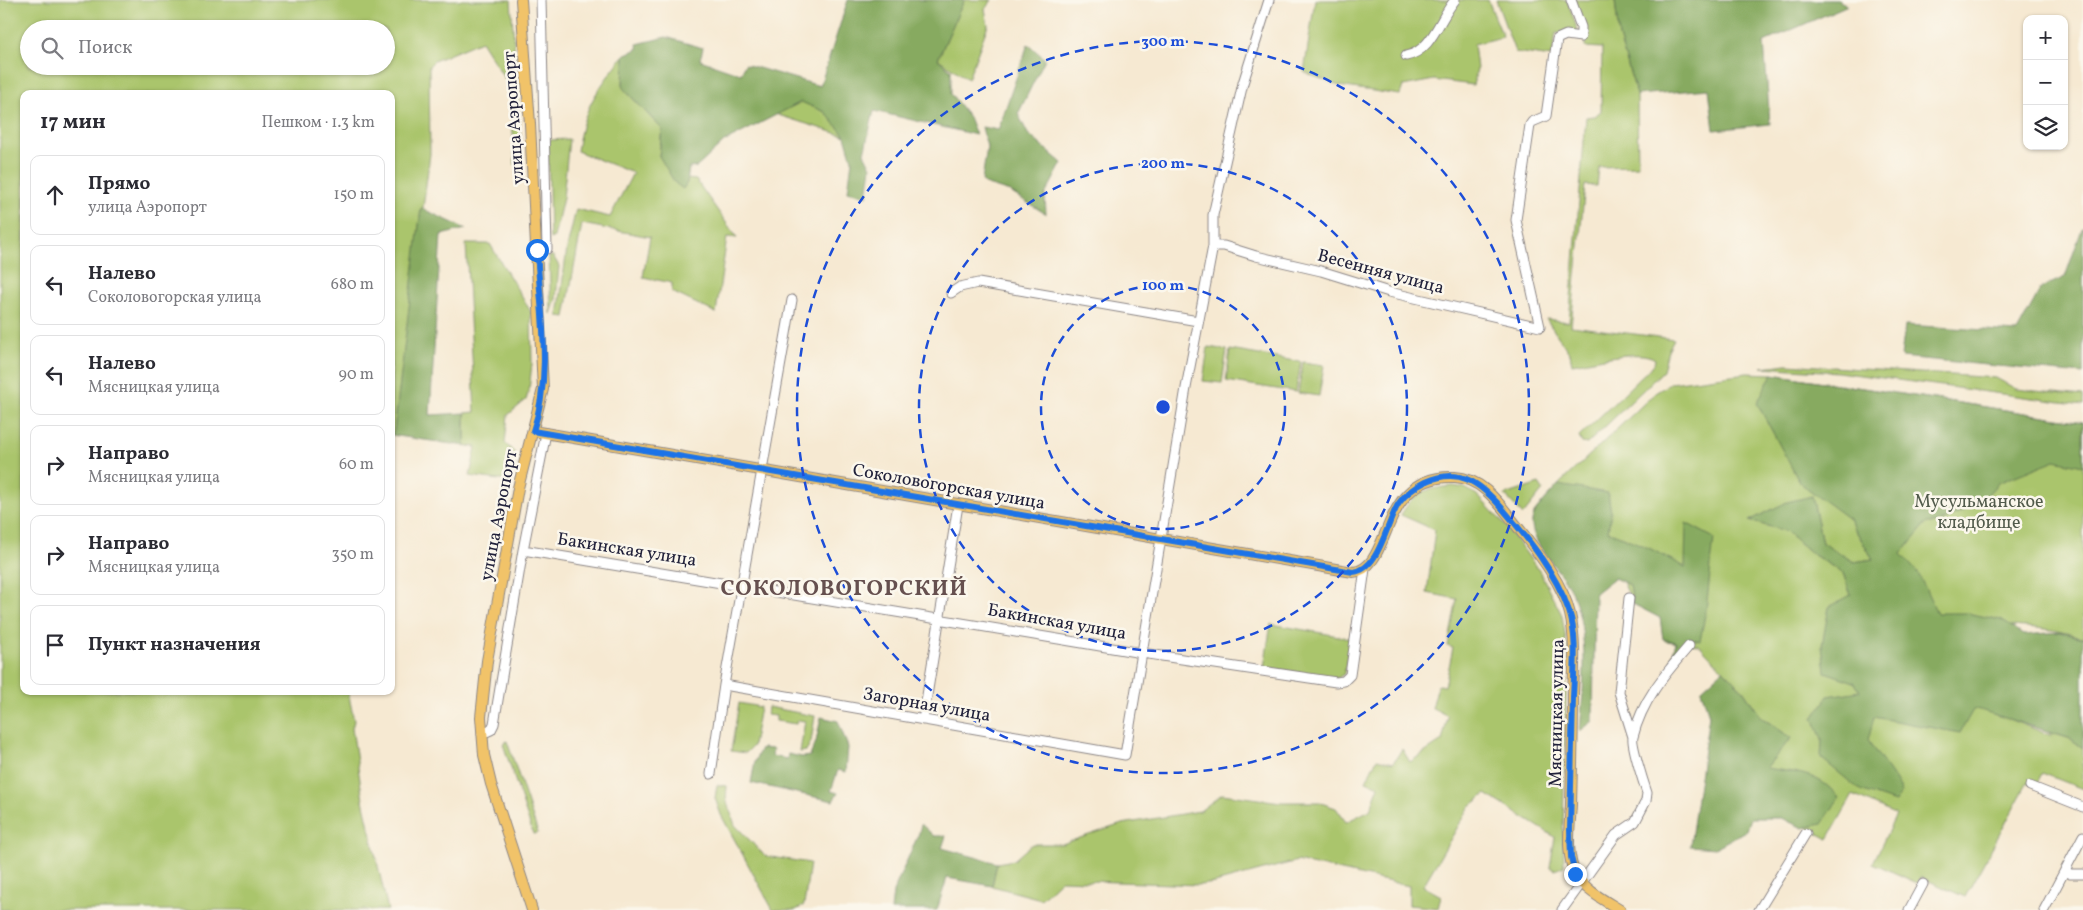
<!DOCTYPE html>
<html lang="ru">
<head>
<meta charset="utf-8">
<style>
	body { margin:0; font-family:Vollkorn,serif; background:#f2f2f3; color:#2b2b33 }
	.controls { position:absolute; right:15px; top:15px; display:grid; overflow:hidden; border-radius:10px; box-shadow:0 1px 4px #0004 }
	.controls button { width:45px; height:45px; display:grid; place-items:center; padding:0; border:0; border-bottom:1px solid #e1e1e2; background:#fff; color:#2b2b33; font:25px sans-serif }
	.stop { position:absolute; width:15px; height:15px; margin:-11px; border:4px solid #1a73e8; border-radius:50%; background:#fff }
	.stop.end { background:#1a73e8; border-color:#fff; box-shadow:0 1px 5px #0008 }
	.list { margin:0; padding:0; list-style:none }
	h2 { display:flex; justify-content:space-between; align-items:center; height:65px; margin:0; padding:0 20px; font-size:21px }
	h2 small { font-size:16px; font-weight:400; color:#7c7c81 }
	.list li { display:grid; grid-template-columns:32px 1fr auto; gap:15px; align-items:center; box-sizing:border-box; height:80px; margin:0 10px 10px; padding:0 10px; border:1px solid #e1e1e2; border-radius:10px }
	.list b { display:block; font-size:19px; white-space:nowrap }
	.list p { margin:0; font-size:16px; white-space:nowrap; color:#7c7c81 }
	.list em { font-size:16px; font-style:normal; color:#7c7c81 }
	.icon { flex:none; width:28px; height:28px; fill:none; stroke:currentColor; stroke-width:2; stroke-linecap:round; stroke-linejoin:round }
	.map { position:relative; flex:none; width:2083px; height:910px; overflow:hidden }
	.search { position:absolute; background:#fff; box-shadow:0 1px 4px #0004; left:20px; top:20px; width:375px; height:55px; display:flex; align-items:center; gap:12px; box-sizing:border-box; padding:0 18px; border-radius:28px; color:#7c7c81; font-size:19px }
	.panel { position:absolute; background:#fff; box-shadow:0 1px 4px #0004; left:20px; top:90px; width:375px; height:605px; border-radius:10px }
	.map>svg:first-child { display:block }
	.green { fill:#aac56c; stroke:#667454; fill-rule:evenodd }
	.forest { fill:#87aa60; stroke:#54664e }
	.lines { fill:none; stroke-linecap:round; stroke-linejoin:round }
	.minor-casing { stroke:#8c8686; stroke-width:11 }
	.major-casing { stroke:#8c8686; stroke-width:12 }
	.minor { stroke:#fff; stroke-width:9 }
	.major { stroke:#f1c369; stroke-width:10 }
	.route { stroke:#1a73e8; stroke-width:6 }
	.ring { fill:none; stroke:#1d4ed8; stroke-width:2.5; stroke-dasharray:9 6 }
	.labels { text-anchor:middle; stroke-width:5; stroke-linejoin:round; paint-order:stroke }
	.street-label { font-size:18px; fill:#22223b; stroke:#fbf7ec }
	.park-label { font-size:18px; fill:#525b4c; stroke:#fbf7ec }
	.district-label { font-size:22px; font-weight:bold; letter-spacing:1px; fill:#66504f; stroke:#fbf7ec }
	.centre { fill:#1d4ed8; stroke:#fbf7ec; stroke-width:2.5 }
	.ring-label { font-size:15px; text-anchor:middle; font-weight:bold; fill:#1d4ed8; stroke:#fbf7ec; stroke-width:5; stroke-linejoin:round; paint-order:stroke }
</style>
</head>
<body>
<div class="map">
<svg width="2083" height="910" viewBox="0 0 2083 910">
	<rect width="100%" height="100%" fill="#fbf7ec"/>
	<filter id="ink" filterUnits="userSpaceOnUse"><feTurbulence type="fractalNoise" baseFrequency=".02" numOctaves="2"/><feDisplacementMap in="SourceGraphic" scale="10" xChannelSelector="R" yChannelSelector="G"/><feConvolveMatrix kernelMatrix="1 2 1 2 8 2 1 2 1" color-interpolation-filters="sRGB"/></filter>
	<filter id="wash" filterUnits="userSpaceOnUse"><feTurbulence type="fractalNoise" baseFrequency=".0096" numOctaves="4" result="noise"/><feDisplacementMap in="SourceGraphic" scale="20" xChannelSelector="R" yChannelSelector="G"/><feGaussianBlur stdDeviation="1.12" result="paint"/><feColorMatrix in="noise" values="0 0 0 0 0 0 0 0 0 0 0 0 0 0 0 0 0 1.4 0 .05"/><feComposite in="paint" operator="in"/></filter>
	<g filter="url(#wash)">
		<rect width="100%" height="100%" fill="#f6e9d2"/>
		<path class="green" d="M0 0H511L523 166 515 165 510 87 481 41 434 61 429 66 430 154 394 432 391 433V94H24V691H348L354 721 352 728 363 800 388 910H0ZM29 29H386V66H29Z
			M964 0H992L985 9 988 25 968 79 938 59Z
			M1315 0H1488L1503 37 1474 44 1477 69 1473 85 1434 80 1403 86 1400 95 1339 86 1304 72Z
			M1496 0H1567L1578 31 1576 34 1556 33 1552 57 1515 52Z
			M1573 0H1615L1619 37 1637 95 1638 166 1599 167 1597 186 1585 185 1571 326 1674 339 1668 350 1663 371 1587 444 1582 443 1579 437 1654 364 1655 359C1640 348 1591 361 1572 364L1570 354 1546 319 1569 322 1586 117 1595 116 1601 111 1602 48 1585 47V35Z
			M624 55 623 88 662 129 659 156 687 183V179L696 180 737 238 727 237 716 313 672 292V283L643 277 650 237 582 224 565 317 558 316 567 248 576 209 610 217 633 173 577 151C584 105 597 91 624 55Z
			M802 102 825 112 845 136 775 114Z
			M569 139 563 198 554 237 550 239 548 140Z
			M466 244H490L531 312 532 364 529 390 526 400 508 415 505 443 516 454 513 476 505 480H499L470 476 476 447 465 446V413L475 412Z
			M549 256H553L559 266 556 299 551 314Z
			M1208 347 1227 350 1222 383 1203 381Z
			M1230 350 1301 362 1296 392 1226 381Z
			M1303 362 1324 365 1319 396 1298 393Z
			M1787 364 1996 378 2016 389 2083 396V405L1838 372 1762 367Z
			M1747 373 1772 374 2083 422V638C2035 621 1980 627 1930 627L1850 521 1873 559 1854 562 1822 543 1812 496 1750 521 1786 531 1811 553 1843 573 1851 595 1973 705 2052 736 2049 732 2071 739 2083 748V789L2042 773 2036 785 2028 782 1965 897 1920 877 1917 883 1873 863 1896 815 1853 795 1828 839 1790 818 1765 768 1791 738 1761 717 1743 690 1699 645 1665 641 1662 617 1633 604 1619 573 1555 567 1538 542 1532 525 1534 513 1558 485 1655 393 1671 383Z
			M1539 484 1543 490 1523 515 1505 495Z
			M1453 486 1465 488 1477 495 1507 527 1540 572 1562 615 1567 648 1563 830 1564 866 1555 870 1550 867 1555 837 1486 794 1470 806 1423 886 1441 896 1438 908 1409 905V886L1297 861 1215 883 1200 885 1061 880 1041 899 992 886 997 863 1014 860 1032 844H1062L1122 824 1200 811 1222 794 1281 802H1318L1336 808 1346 822 1370 810 1379 786 1366 781 1377 759 1393 763 1402 749 1410 762 1442 741 1448 716 1432 708 1438 685 1445 686 1453 648 1448 646 1457 599 1427 593 1435 530 1401 515C1415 490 1427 489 1453 486Z
			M1271 624 1350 638 1344 674 1336 679 1264 667Z
			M739 703 760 707 753 746 746 753 731 751Z
			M768 707 815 716 811 742 806 751 800 752 805 721 797 720 796 724 776 721V716L767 715Z
			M507 741 538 833 533 834 503 744Z
			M717 785 727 786 726 799 735 825 765 856 810 863 804 905 796 910H773L721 815 715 798Z"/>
		<path class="forest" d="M848 0H964L938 59 951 70V94L969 117 976 135 874 111 864 153 871 167 867 196 848 191 852 160 845 136 825 112 801 102 724 142 697 167 689 168 687 183 683 189 675 183 659 156 662 129 623 88 624 55 638 49 637 44 666 37 703 48 700 60 741 74 745 64 820 86Z
			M1615 0H1837L1848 5 1764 42 1770 124 1714 130 1709 89 1637 95 1619 37Z
			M1028 44 1045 59 1018 114 1028 134 1062 163 1045 195 1046 214 1010 192 984 184 982 180 987 147 982 127 998 130Z
			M421 208 466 229 441 235 430 415 465 413V446L391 435 394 431Z
			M2083 226V374L1901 357 1905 325 2017 332 2041 288 2065 277Z
			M1772 374 2083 422V466L2055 460 1998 483 1981 502 1939 523H1927L1901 554 1918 573 1937 613H1967L2001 620 2024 635 2060 632 2083 638V748L2071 739 1974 708 1960 733 1874 717 1868 740C1878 758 1894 774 1902 792L1895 802 1860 790 1821 758 1822 739 1813 718 1828 696 1860 691 1854 682 1825 672 1822 645 1829 607 1851 595 1843 573 1811 553 1786 531 1749 521 1787 502 1812 496 1822 543 1854 562 1873 559 1849 519 1800 483 1757 403Z
			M1558 485 1608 493 1611 512 1608 531 1649 548 1685 567 1686 523 1714 538 1706 610 1700 641 1688 638 1671 661 1676 642 1663 639 1660 618 1633 604 1630 585 1614 578 1595 593 1593 721 1580 731C1583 688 1590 636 1573 595 1563 571 1536 552 1532 526 1530 511 1550 496 1558 485Z
			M1723 670 1743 690 1761 717 1791 738 1766 768C1796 773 1819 772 1839 798L1822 824 1803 828 1781 818H1751L1747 830 1715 848 1690 846 1709 715 1701 690Z
			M821 717 838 721 848 747 846 772 838 770 831 791 838 793 833 801 751 783 755 761 761 748 773 749 772 756 787 759 788 754 802 757 810 756 816 742Z
			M921 824 934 836H946L942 848 997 863 992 886 947 878 937 910H891L893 892 919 833Z"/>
	</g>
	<g filter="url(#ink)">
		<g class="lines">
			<g class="minor-casing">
				<path id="minor" d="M541 0 547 249
					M1406 56C1432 51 1439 19 1455 0
					M1213 246H1224L1256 256 1321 271 1389 292 1540 327 1516 220 1530 125 1532 122 1546 116 1557 39 1566 35 1581 37V27L1571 0
					M951 293 960 287 978 283 1198 321
					M523 550 1142 653 1336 682 1344 681 1350 675 1365 569
					M1629 598 1619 692 1633 737
					M724 685 1125 755 1186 388 1213 246V215L1243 83 1269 0
					M923 720 958 505
					M482 734 491 730 494 724 523 550 546 433
					M711 774 724 685 792 300
					M2030 786 2083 807
					M2065 870 2070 874H2083
					M1562 910 1616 835 1635 822 1646 801 1647 793C1644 784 1631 744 1633 737 1642 700 1665 674 1689 646
					M1759 910 1806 833
					M1909 910 1923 884
					M2044 910 2083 836"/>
			</g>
			<g class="major-casing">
				<path id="major" d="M521 0 530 124 543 389 518 488 487 661 481 717 484 755 491 784 532 910
					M533 431 1353 572C1394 569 1377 473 1455 477 1481 478 1498 502 1513 521 1534 548 1562 580 1570 614 1576 640 1574 668 1573 694 1573 730 1572 767 1571 804 1570 825 1565 855 1576 875 1586 891 1604 900 1620 910"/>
			</g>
			<use href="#minor" class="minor"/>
			<use href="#major" class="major"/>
		</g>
	</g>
	<g class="lines" filter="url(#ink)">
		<path class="route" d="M537 250C540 309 553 374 533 431L1353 572C1380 570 1386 522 1399 503 1406 493 1415 487 1425 482 1459 467 1479 482 1501 507 1527 537 1556 573 1569 611 1578 637 1574 670 1573 698 1572 742 1571 786 1570 830L1571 857 1575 874"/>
	</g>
	<g class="ring">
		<circle cx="1163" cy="407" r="122"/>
		<circle cx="1163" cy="407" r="244"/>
		<circle cx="1163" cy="407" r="366"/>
	</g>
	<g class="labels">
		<g class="street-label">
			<text transform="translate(513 118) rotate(-94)" y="6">улица Аэропорт</text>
			<text transform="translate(1381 271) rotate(15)" y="6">Весенняя улица</text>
			<text transform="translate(949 486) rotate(10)" y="6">Соколовогорская улица</text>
			<text transform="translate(498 515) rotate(-79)" y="6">улица Аэропорт</text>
			<text transform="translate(627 549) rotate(9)" y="6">Бакинская улица</text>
			<text transform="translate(1057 621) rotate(10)" y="6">Бакинская улица</text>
			<text transform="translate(927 704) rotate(10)" y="6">Загорная улица</text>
			<text transform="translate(1556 713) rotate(-89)" y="6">Мясницкая улица</text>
		</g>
		<g class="park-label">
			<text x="1979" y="507">Мусульманское<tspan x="1979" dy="21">кладбище</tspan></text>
		</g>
		<g class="district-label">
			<text x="844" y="595">СОКОЛОВОГОРСКИЙ</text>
		</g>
	</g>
	<circle cx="1163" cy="407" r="8" class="centre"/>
	<g class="ring-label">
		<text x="1163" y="46">300 m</text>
		<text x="1163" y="168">200 m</text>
		<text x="1163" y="290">100 m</text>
	</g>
</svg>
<div class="controls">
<button>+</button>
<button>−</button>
<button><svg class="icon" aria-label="layers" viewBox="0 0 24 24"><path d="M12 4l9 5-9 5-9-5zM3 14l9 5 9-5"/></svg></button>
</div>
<div class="stop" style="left:537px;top:250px"></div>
<div class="stop end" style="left:1575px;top:874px"></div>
<div class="search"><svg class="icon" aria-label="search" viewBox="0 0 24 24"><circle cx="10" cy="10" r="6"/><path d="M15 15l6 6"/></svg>Поиск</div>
<section class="panel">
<h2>17 мин<small>Пешком · 1.3 km</small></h2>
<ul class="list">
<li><svg class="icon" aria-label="ahead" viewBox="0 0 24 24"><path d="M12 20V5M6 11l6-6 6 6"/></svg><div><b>Прямо</b><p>улица Аэропорт</p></div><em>150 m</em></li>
<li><svg class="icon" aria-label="left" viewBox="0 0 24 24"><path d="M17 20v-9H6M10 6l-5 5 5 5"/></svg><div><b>Налево</b><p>Соколовогорская улица</p></div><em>680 m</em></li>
<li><svg class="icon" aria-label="left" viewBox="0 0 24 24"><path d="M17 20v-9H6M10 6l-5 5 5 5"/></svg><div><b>Налево</b><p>Мясницкая улица</p></div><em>90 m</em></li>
<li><svg class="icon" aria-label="right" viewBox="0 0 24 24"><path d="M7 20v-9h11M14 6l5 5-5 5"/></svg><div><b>Направо</b><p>Мясницкая улица</p></div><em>60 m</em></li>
<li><svg class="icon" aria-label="right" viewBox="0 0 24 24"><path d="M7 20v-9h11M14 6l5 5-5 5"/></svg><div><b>Направо</b><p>Мясницкая улица</p></div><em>350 m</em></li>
<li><svg class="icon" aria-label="arrive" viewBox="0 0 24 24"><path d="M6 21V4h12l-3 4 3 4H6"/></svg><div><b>Пункт назначения</b></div></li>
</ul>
</section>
</div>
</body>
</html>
